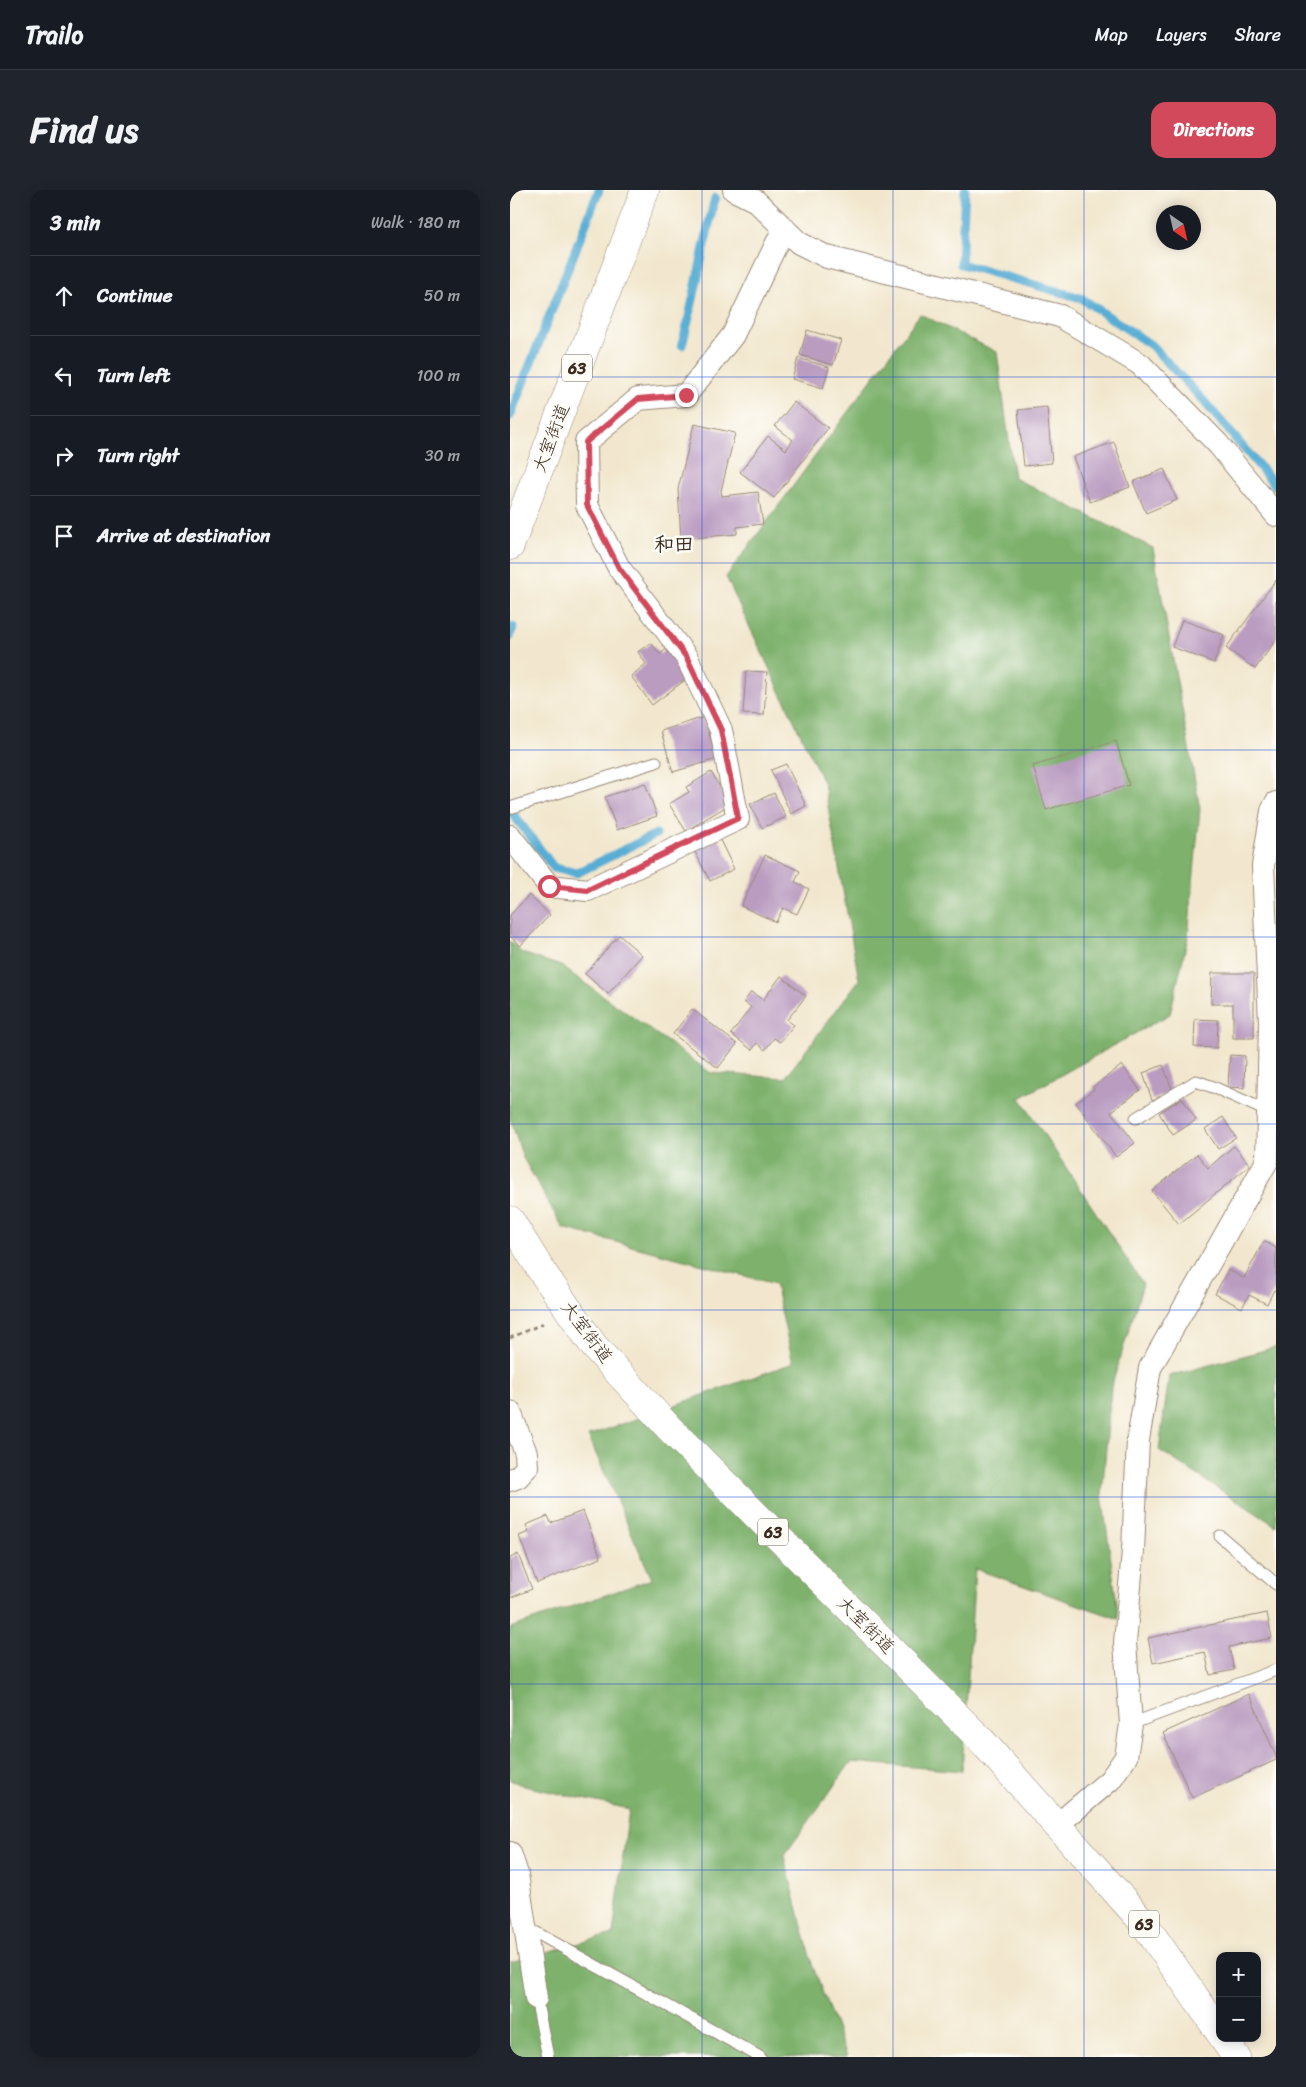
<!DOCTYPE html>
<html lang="en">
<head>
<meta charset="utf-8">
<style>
	body { margin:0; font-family:Sriracha,"Klee One",sans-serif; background:#20242c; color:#f1f3f6 }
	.controls { position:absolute; right:15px; bottom:15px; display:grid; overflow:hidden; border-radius:10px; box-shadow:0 2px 12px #0003 }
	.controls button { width:45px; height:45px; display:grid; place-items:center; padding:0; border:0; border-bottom:1px solid #363941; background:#171b24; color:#f1f3f6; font:25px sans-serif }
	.compass { position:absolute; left:646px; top:15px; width:45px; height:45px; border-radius:50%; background:#171b24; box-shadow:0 2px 12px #0003; rotate:146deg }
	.stop { position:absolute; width:15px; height:15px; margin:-11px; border:4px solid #d1495b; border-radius:50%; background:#fff }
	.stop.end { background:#d1495b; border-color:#fff; box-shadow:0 1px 5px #0008 }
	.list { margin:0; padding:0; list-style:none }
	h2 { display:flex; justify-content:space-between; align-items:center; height:65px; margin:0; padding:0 20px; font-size:21px }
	h2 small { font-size:16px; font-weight:400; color:#9ea1a6 }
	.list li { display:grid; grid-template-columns:32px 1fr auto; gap:15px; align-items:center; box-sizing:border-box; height:80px; padding:0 20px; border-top:1px solid #363941 }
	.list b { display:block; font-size:19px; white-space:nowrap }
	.list em { font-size:16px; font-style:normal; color:#9ea1a6 }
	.icon { flex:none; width:28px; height:28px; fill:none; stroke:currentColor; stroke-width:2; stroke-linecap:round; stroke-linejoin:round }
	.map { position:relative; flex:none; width:766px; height:1867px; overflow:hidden; border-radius:15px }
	header { display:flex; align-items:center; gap:30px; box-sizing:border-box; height:70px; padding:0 25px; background:#171b24; border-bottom:1px solid #363941 }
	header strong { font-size:24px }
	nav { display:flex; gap:28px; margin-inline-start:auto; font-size:18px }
	.intro { display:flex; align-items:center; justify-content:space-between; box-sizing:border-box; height:120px; padding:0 30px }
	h1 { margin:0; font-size:35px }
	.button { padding:12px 22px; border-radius:15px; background:#d1495b; color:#fff; font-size:18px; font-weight:700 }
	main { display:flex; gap:30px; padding:0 30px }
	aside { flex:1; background:#171b24; border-radius:15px; box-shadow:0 2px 12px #0003 }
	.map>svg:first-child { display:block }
	.forest { fill:#7db16c; stroke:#5c6e45 }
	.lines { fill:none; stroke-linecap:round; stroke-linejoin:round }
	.stream { stroke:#58add4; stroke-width:9 }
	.building { fill:#ba9cc1 }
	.service-casing { stroke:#968876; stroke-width:13 }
	.minor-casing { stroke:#968876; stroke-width:24 }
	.primary-casing { stroke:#968876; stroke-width:29 }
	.path { stroke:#968876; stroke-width:3; stroke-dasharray:4 4; stroke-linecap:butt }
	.service { stroke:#fff; stroke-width:11 }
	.minor { stroke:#fff; stroke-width:22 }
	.primary { stroke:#fff; stroke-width:28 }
	.route { stroke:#d1495b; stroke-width:6 }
	.grid { fill:none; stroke:#1d4ed8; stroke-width:1; stroke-opacity:0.55 }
	.labels { text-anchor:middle; stroke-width:5; stroke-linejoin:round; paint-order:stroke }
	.shield { fill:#fdfcf7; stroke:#75695f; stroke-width:1 }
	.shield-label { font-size:16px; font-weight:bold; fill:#3b2a1e }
	.street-label { font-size:18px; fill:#3b2a1e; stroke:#fdfcf7 }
	.quarter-label { font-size:20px; font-weight:bold; fill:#3b2a1e; stroke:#fdfcf7 }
</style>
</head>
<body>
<header>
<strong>Trailo</strong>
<nav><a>Map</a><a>Layers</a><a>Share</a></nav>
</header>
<div class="intro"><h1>Find us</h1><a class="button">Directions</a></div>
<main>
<aside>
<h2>3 min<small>Walk · 180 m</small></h2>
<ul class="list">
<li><svg class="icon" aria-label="ahead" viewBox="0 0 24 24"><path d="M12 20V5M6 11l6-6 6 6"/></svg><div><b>Continue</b></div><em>50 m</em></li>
<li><svg class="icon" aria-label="left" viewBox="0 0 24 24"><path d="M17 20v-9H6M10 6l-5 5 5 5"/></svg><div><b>Turn left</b></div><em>100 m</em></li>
<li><svg class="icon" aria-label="right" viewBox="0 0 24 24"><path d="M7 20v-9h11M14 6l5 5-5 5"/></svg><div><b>Turn right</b></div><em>30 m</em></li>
<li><svg class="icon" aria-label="arrive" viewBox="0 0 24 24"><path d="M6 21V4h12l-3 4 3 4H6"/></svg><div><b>Arrive at destination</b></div></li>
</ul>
</aside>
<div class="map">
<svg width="766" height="1867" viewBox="0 0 766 1867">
	<rect width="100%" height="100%" fill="#fdfcf7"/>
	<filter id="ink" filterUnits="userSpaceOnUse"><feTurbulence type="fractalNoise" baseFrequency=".02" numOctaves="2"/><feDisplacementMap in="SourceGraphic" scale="10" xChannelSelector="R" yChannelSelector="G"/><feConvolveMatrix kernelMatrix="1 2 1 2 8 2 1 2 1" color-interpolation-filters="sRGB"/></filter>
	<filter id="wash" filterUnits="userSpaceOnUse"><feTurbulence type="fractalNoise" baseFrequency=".0096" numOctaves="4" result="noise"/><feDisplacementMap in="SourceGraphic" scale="20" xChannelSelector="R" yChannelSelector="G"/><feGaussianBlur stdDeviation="1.12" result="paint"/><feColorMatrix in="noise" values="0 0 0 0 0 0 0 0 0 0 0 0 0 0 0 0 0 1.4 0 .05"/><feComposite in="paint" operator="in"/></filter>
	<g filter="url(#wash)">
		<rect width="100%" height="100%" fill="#f2e7ce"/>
		<path class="forest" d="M410 124 487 162 504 288 643 358 690 619 678 747 660 824 510 908 633 1094 601 1198 592 1305 609 1429 465 1379 452 1581 341 1572 274 1666 302 1774 337 1867H0V1772L103 1744 119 1619 14 1596 0 1590V1438L142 1389 78 1246 283 1173 265 1094 53 1038 13 968 0 928V751L12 763 51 776 201 883 275 888 349 790 314 594 216 387Z
			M766 1157V1336L649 1260 659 1186Z"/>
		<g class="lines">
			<path class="stream" d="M455 0 451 74 571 108 641 155 692 209 766 296
				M172 155C185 107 193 57 205 8
				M0 226 89 0
				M0 447 3 437
				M0 620 44 678 67 683 146 644"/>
		</g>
		<g id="blocks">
			<path class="building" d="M297 140 331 150 323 175 290 165Z
				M288 168 319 177 313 198 282 189Z
				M284 212 318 238 264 308 230 282 258 246 276 260 283 250 265 236Z
				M537 217 542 273 514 276 508 220Z
				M184 234 225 243 211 301 212 306 248 302 253 334 227 337V344L171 349 168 299Z
				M604 252 620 297 580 312 563 267Z
				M654 279 667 310 636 323 623 292Z
				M766 390V450L745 479 716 458Z
				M672 430 714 445 704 473 662 457Z
				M141 453 150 464 158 458 179 487 142 515 121 486 136 474 128 462Z
				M236 481 257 482 254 525 233 524Z
				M194 527 207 569 163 582 151 541Z
				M606 551 619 595 536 620 523 576Z
				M276 574 296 616 281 624 261 580Z
				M201 582 220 614 176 641 159 614 179 602 176 597Z
				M135 593 147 626 107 640 95 607Z
				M264 603 276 627 252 638 240 614Z
				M209 648 224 679 200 691 184 660Z
				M255 665 290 681 285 692 299 699 287 724 273 718 266 732 231 716Z
				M19 705 40 725 10 756 0 746V725Z
				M109 745 132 765 98 804 75 784Z
				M702 783H744V848H723V814H701Z
				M271 786 296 806 277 830 284 835 270 852 264 848 255 860 247 853 242 860 221 844 241 817 234 812 241 802 253 810Z
				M182 819 227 854 208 878 163 844Z
				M685 829 708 830 707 858 684 857Z
				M720 865 735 866 734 898 718 897Z
				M612 875 630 900 601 922 625 953 606 967 566 913 584 899 583 897Z
				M653 875 663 902 642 910 633 883Z
				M672 908 686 930 663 945 649 923Z
				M713 927 726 948 708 959 695 939Z
				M724 956 740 975 669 1034 642 1001 687 964 698 978Z
				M754 1051 766 1058V1101L764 1100 757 1114 739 1105 732 1118 705 1104 718 1080 734 1088Z
				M73 1321 91 1368 27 1393 9 1346 19 1342 16 1335 38 1326 41 1333Z
				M8 1364 22 1399 0 1408V1368Z
				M757 1423 762 1448 719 1457 724 1480 700 1485 695 1462 643 1473 638 1448Z
				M739 1504 766 1566V1570L682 1608 653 1543Z"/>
		</g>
	</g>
	<g filter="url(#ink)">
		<use href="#blocks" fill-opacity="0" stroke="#968876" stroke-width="1"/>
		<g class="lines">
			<g class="service-casing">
				<path id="service" d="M0 618 146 572
					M626 928 686 891 703 897 757 921
					M710 1346 766 1394
					M621 1534 766 1480
					M16 1737 250 1867
					M26 1808 38 1867"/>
			</g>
			<g class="minor-casing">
				<path id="minor" d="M224 0 246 11 289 53 317 67 550 126 630 174 708 254 766 325
					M0 646 39 696 78 700 228 629 211 540 177 468 109 378 77 315 76 252 128 209 176 205 223 145 274 38
					M0 1222 16 1263 17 1277 8 1287 0 1290
					M546 1636 600 1590 616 1567 621 1534 615 1453 623 1361 628 1250 640 1178 757 971 760 833 753 676 762 621 766 613
					M0 1663 7 1684 26 1808"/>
			</g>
			<g class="primary-casing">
				<path id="primary" d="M0 356 135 0
					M0 1030 31 1080 84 1156 160 1239 471 1550 633 1732 710 1843
					M713 1848 726 1867"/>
			</g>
			<path class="path" d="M0 1148 34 1133"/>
			<use href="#service" class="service"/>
			<use href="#minor" class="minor"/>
			<use href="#primary" class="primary"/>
		</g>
	</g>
	<g class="lines" filter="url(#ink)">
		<path class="route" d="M39 696 78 700 228 628 211 540 177 468 109 378 77 315 76 252 128 209 176 205"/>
	</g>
	<path class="grid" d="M192 0V1867M383 0V1867M574 0V1867M0 187H766M0 373H766M0 560H766M0 747H766M0 934H766M0 1120H766M0 1307H766M0 1494H766M0 1680H766"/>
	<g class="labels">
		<g class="shield">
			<rect x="52" y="164.5" width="30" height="27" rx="4"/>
			<rect x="248" y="1328.5" width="30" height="27" rx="4"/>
			<rect x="619" y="1720.5" width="30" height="27" rx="4"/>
		</g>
		<g class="shield-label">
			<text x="67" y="184">63</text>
			<text x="263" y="1348">63</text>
			<text x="634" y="1740">63</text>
		</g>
		<g class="street-label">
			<text transform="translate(41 248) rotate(-69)" y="6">大室街道</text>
			<text transform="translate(77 1142) rotate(53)" y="6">大室街道</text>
			<text transform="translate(356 1435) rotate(45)" y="6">大室街道</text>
		</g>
		<g class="quarter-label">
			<text x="164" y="361">和田</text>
		</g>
	</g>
</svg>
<div class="controls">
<button>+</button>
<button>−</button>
</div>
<svg class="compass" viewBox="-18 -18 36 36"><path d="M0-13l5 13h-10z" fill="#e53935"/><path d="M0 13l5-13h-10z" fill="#9ea1a6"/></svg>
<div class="stop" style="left:39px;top:696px"></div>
<div class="stop end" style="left:176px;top:205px"></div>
</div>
</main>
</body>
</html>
